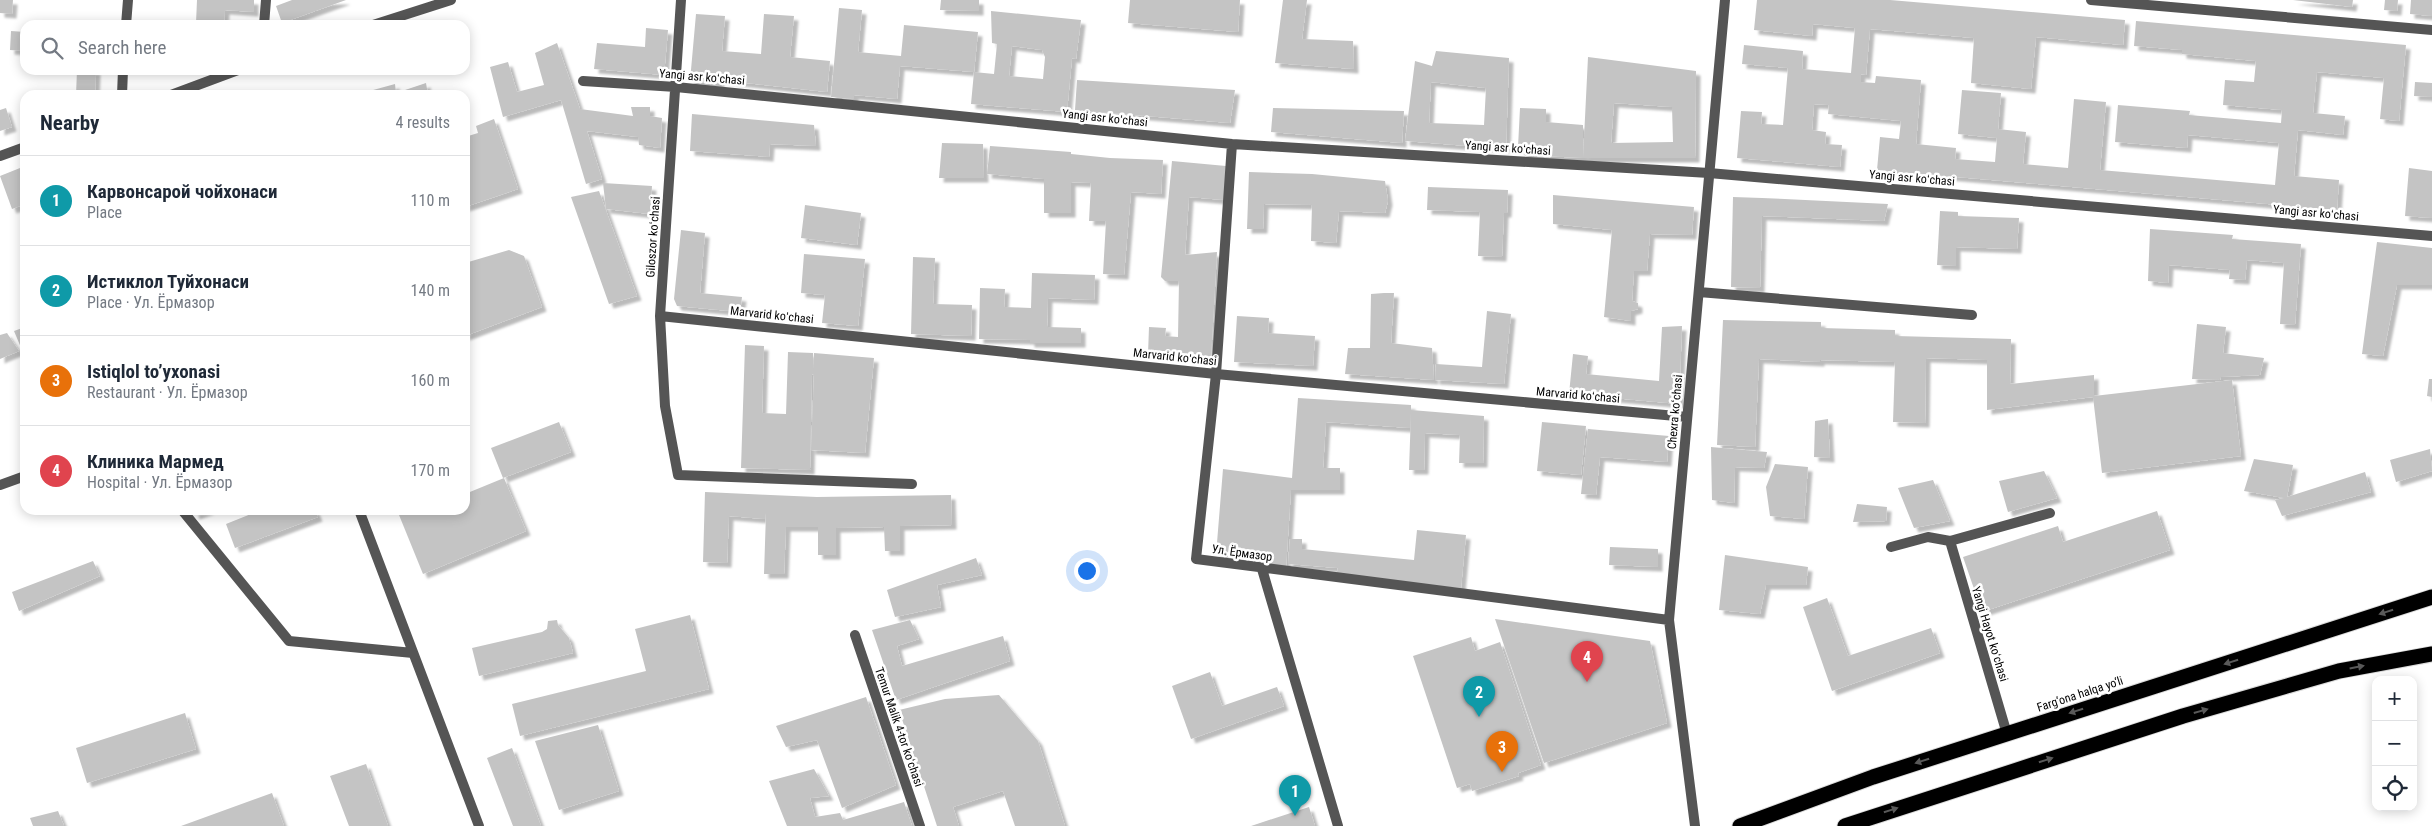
<!DOCTYPE html>
<html lang="en">
<head>
<meta charset="utf-8">
<style>
	body { margin:0; font-family:"Roboto Condensed",sans-serif; background:#f6f6f7; color:#1f2937 }
	.controls { position:absolute; right:15px; bottom:15px; display:grid; overflow:hidden; border-radius:10px; box-shadow:0 2px 12px #0003 }
	.controls button { width:45px; height:45px; display:grid; place-items:center; padding:0; border:0; border-bottom:1px solid #e0e1e3; background:#fff; color:#1f2937; font:25px sans-serif }
	.you { position:absolute; left:1086px; top:570px; width:18px; height:18px; margin:-12px; border:4px solid #fff; border-radius:50%; background:#1a73e8; box-shadow:0 0 0 8px #1a73e833 }
	.badge { display:grid; place-items:center; width:32px; height:32px; border-radius:50%; background:#db2777; color:#fff; font-size:16px; font-weight:700 }
	.pin { position:absolute; translate:-50% -41px; filter:drop-shadow(0 1px 2px #0008) }
	.pin::after { content:''; position:absolute; top:26px; width:18px; height:15px; background:inherit; clip-path:polygon(0 0,100% 0,50% 100%) }
	.list { margin:0; padding:0; list-style:none }
	h2 { display:flex; justify-content:space-between; align-items:center; height:65px; margin:0; padding:0 20px; font-size:21px }
	h2 small { font-size:16px; font-weight:400; color:#747a83 }
	.list li { display:grid; grid-template-columns:32px 1fr auto; gap:15px; align-items:center; box-sizing:border-box; height:90px; padding:0 20px; border-top:1px solid #e0e1e3 }
	.list b { display:block; font-size:19px; white-space:nowrap }
	.list p { margin:0; font-size:16px; white-space:nowrap; color:#747a83 }
	.list em { font-size:16px; font-style:normal; color:#747a83 }
	.icon { flex:none; width:28px; height:28px; fill:none; stroke:currentColor; stroke-width:2; stroke-linecap:round; stroke-linejoin:round }
	.map { position:relative; flex:none; width:2432px; height:826px; overflow:hidden }
	.search { position:absolute; background:#fff; box-shadow:0 2px 12px #0003; left:20px; top:20px; width:450px; height:55px; display:flex; align-items:center; gap:12px; box-sizing:border-box; padding:0 18px; border-radius:15px; color:#747a83; font-size:19px }
	.panel { position:absolute; background:#fff; box-shadow:0 2px 12px #0003; left:20px; top:90px; width:450px; height:425px; border-radius:15px }
	.map>svg:first-child { display:block }
	.building { fill:#c4c4c4; fill-rule:evenodd; filter:url(#shadow) }
	.lines { fill:none; stroke-linecap:round; stroke-linejoin:round }
	.highway-casing { stroke:#dbdbdb; stroke-width:17 }
	.street { stroke:#555; stroke-width:10 }
	.highway { stroke:#000; stroke-width:15 }
	.oneway { fill:#595959 }
	.labels { text-anchor:middle; stroke-width:5; stroke-linejoin:round; paint-order:stroke }
	.street-label { font-size:12px; fill:#000; stroke:#fff }
</style>
</head>
<body>
<div class="map">
<svg width="2432" height="826" viewBox="0 0 2432 826">
	<defs>
		<filter id="shadow"><feDropShadow dx="4.5" dy="4.5" stdDeviation="1" flood-color="#0004"/></filter>
	</defs>
	<rect width="100%" height="100%" fill="#fff"/>
	<path class="building" d="M0 0H13L12 14 0 13Z
		M197 0H254V12L225 10 224 25 196 23Z
		M292 0H346L282 23 276 6Z
		M941 0H979V11L940 10Z
		M1130 0H1240L1238 32 1128 23Z
		M1283 0H1307L1302 39 1353 41 1354 69 1275 63Z
		M1757 0H1890L2125 20 2123 45 2036 37 2031 89 1971 83 1974 38 1870 29 1866 75 1861 74V82L1875 83 1876 76 1921 80 1916 144 1956 148 1955 159 1995 162 1997 138 1958 134 1962 90 2001 93 1998 129 2026 132 2023 164 2068 168 2074 99 2106 102 2100 170 2275 185 2279 143 2188 135 2187 148 2115 142 2118 105 2190 111 2189 115 2281 123 2282 110 2223 105 2225 80 2254 82 2256 61 2182 54V50L2134 46 2136 21 2406 45 2399 121 2380 119 2384 78 2317 72 2313 113 2345 116 2343 135 2298 130 2294 176 2339 180 2337 210 1877 170 1880 137 1899 139 1901 121 1828 114 1829 105 1814 104 1812 130 1826 132 1825 144 1842 145 1840 167 1737 158 1741 111 1762 112 1761 124 1783 125 1788 68 1742 64 1744 45 1803 51 1802 69 1851 73 1855 28 1813 24 1812 36 1754 30Z
		M2293 0H2353L2352 7Z
		M2385 0H2398L2397 11 2384 10Z
		M2411 0H2432V16L2410 14Z
		M839 8 862 10 858 52 901 56 904 25 978 32 974 72 900 66 897 99 854 95V99L831 97Z
		M991 11 1081 20 1076 59 1072 58 1067 112 971 104 974 72 994 74 997 44 992 43ZM1012 46 1042 50 1045 57 1043 79 1009 76Z
		M696 14 725 16 722 51 761 54 764 14 794 16 790 57 830 61 827 92 720 80 719 84 690 81Z
		M646 28 668 30 664 75 594 69 597 43 645 47Z
		M11 31 25 32V51L10 50Z
		M557 43 580 109 633 116 631 107H650V116L662 118 660 148 639 145 638 137 587 131 602 179 586 184 561 100 503 117 490 67 508 62 517 92 544 85 535 53Z
		M1436 51 1509 58 1506 149 1405 141 1415 61 1432 66ZM1431 82 1486 88 1484 125 1429 123Z
		M1588 57 1696 71 1695 158H1583ZM1614 103 1672 107 1673 142 1611 143Z
		M77 70H96L95 95H76Z
		M1077 80 1235 90 1230 123 1075 110Z
		M2415 82 2432 83V97L2414 96Z
		M426 83 428 95H355L395 84 396 93Z
		M6 108 12 127 0 131V110Z
		M1273 108 1404 111 1402 143 1271 132Z
		M1520 108 1546 109V122L1583 125V158L1525 155 1518 147Z
		M692 114 814 125 816 146 770 144 769 157 690 151Z
		M494 119 518 189 465 207V137L478 133 476 126Z
		M942 143 983 144 984 178H939Z
		M990 146 1071 152V154L1110 158 1163 160 1161 194 1131 192 1124 275 1103 274 1106 221H1089L1091 183 1071 182V213H1044V179L987 174Z
		M1172 161 1226 166 1224 200 1189 197 1185 255 1217 252 1211 358 1148 354 1149 327 1166 328 1165 336 1178 337 1179 281H1165L1161 277Z
		M25 166V204L12 209 0 176Z
		M2409 168 2432 171V218L2405 216Z
		M1249 172 1312 174 1385 181 1388 201 1385 213 1339 211 1336 243 1311 241 1312 205 1264 204 1263 229H1247Z
		M603 183 652 186 650 214 606 209Z
		M1428 187 1508 190 1507 213H1504L1502 257 1478 256 1480 212 1427 210Z
		M599 191 637 296 609 304 571 197Z
		M1553 195 1694 207 1692 235 1650 234 1647 271H1634L1632 301 1638 303V309L1631 311V321L1604 317 1612 230 1553 224Z
		M1733 197 1762 198 1888 204 1884 221 1762 216 1760 288 1731 287Z
		M805 205 861 213 857 245 801 238Z
		M1940 211 1958 212V216L2019 218 2017 249 1956 247V266L1937 265Z
		M2150 229 2233 235 2232 239 2301 244 2295 325 2280 324 2284 263 2247 260 2245 280 2229 279 2230 270 2169 265 2168 283 2148 281Z
		M681 230 705 233 700 293 742 297 740 312 677 306 674 299Z
		M2377 242 2432 248V285H2397L2383 356 2362 354Z
		M509 250 524 256 542 307 465 336V263Z
		M804 254 865 259 858 326 822 323 825 295 801 293Z
		M913 257 935 258 933 304 972 305 971 336 911 334Z
		M1032 273 1095 275 1094 300 1048 298 1047 327 1081 328V343H1030V340L979 339 980 288 1005 289 1004 307 1031 308Z
		M1384 293H1394L1391 343 1432 348 1434 380 1345 374 1348 348H1370L1371 294Z
		M1487 311 1511 314 1504 384 1435 380 1436 364 1482 367Z
		M1237 316 1269 318 1268 333 1315 336 1313 366 1234 362Z
		M1723 320 1821 322V328L1895 330V336L2011 339 2010 384 2094 375V396L2232 380 2241 456 2102 473 2093 397 1987 410V360L1926 358 1925 423 1893 422 1895 362 1820 360V362L1759 359 1755 447 1717 445Z
		M2197 324 2226 327 2223 353 2264 358 2260 375 2221 377 2220 380 2192 379Z
		M1682 326 1679 404 1569 394 1573 354 1588 356 1586 374 1659 381 1662 327Z
		M25 327V349L22 350 14 331Z
		M7 333 19 351 0 359V335Z
		M745 345 764 346 762 413 786 414 788 352 813 353V369L814 353 874 358 865 453 811 450 814 375 812 374 810 470 741 468Z
		M2429 379H2432V397L2427 396Z
		M1298 398 1411 405V410L1484 416 1483 463H1459L1460 435 1425 433 1424 470H1409L1411 412 1410 428 1326 422 1323 468H1340V490H1291L1286 568 1216 555 1223 469 1292 478Z
		M1828 419 1830 458 1814 457 1815 421Z
		M559 422 571 452 503 478 491 448Z
		M1542 422 1586 426 1581 475 1537 471Z
		M1588 429 1669 436 1667 462 1600 457 1596 495 1581 494Z
		M1711 447 1767 452 1764 468 1735 467 1734 503 1712 500Z
		M2430 449 2432 471 2396 482 2390 460Z
		M2254 459 2293 465 2287 497 2365 472 2371 492 2282 516 2275 500 2284 498 2244 491Z
		M1775 464 1808 467 1804 519 1770 516 1766 487Z
		M2044 471 2057 498 2008 512 1999 481Z
		M504 478 526 531 423 574 397 510H465V494Z
		M1933 480 1950 521 1914 528 1898 488Z
		M705 492 817 497 951 495 952 525 900 526V551H885L884 527 836 528V555H818V527H786L784 574H764L766 513 765 519 729 516 727 563 703 562Z
		M1857 504 1887 507 1886 521 1853 522Z
		M194 510H210L195 515Z
		M261 510H315L318 517 235 548 226 524Z
		M2157 511 2170 550 1982 612 1963 557 2058 526 2063 542Z
		M1417 530 1466 535 1461 588 1336 576 1338 568 1288 564 1290 539H1302V549L1414 560Z
		M1610 547 1658 549V567L1609 565Z
		M1725 555 1808 567 1806 585H1766L1760 614 1719 610Z
		M976 558 982 575 937 585 941 607 895 617 887 590Z
		M93 561 100 576 19 611 12 592Z
		M1827 598 1848 656 1931 628 1940 653 1832 691 1803 607Z
		M690 615 709 689 520 736 512 704 646 671 635 629Z
		M1495 619 1650 641 1667 723 1544 763Z
		M557 620 558 625 569 638 573 653 479 676 472 648 542 632 547 629 548 621Z
		M910 620 919 639 897 646 902 666 1003 636 1010 661 896 700 872 630Z
		M1471 637 1475 651 1500 642 1541 765 1518 773 1519 776 1472 791 1470 784 1457 788 1413 656Z
		M1210 672 1222 706 1277 687 1284 706 1191 739 1172 686Z
		M999 695 1038 741 1065 826H1015L1003 791 953 807 959 826H937L899 710 945 699Z
		M866 697 896 785 842 808 817 740 786 747 776 726Z
		M185 713 196 749 87 783 76 748Z
		M598 725 619 791 559 810 535 741Z
		M512 748 541 826H513L487 758Z
		M366 764 388 826H349L330 776Z
		M814 769 829 796 810 798 815 817 840 813 843 820 904 802 912 826H787L769 781Z
		M272 793 284 826H181Z
		M1309 807 1315 826H1251Z
		M58 811 64 826H33L30 818Z"/>
	<g class="lines">
		<g class="highway-casing">
			<path id="highway" d="M1740 826 1873 777 2432 597
				M1845 826 2183 716 2339 671 2432 654"/>
		</g>
		<path class="street" d="M681 0 660 316 665 406 678 475 912 484
			M2091 0 2432 30
			M126 25 128 0
			M264 25 266 0
			M373 25 451 0
			M583 81 676 87 1232 144 1709 173 2432 236
			M122 95 123 70
			M171 95 238 70
			M1232 144 1216 374 1196 559 1669 620
			M0 156 25 147
			M1699 292 1972 315
			M660 316 1216 374 1687 417
			M0 485 25 476
			M182 510 289 641 413 653
			M359 510 479 826
			M1891 547 1928 537 1950 541
			M1262 569 1338 826
			M855 635 920 826
			M2007 734 1950 541 2050 513
			M1695 826 1669 620 1725 0"/>
		<use href="#highway" class="highway"/>
	</g>
	<defs><path id="oneway-solid" d="M-6-.8H1V-3.2L6.5 0L1 3.2V.8H-6Z" transform="scale(1.25)"/></defs>
	<g class="oneway">
		<use href="#oneway-solid" transform="translate(2386 612) rotate(162)"/>
		<use href="#oneway-solid" transform="translate(2231 662) rotate(162)"/>
		<use href="#oneway-solid" transform="translate(2357 667) rotate(-11)"/>
		<use href="#oneway-solid" transform="translate(2076 711) rotate(162)"/>
		<use href="#oneway-solid" transform="translate(2201 711) rotate(-16)"/>
		<use href="#oneway-solid" transform="translate(2046 760) rotate(-18)"/>
		<use href="#oneway-solid" transform="translate(1922 761) rotate(162)"/>
		<use href="#oneway-solid" transform="translate(1891 810) rotate(-18)"/>
	</g>
	<g class="labels">
		<g class="street-label">
			<text transform="translate(702 77) rotate(5)" y="4">Yangi asr koʻchasi</text>
			<text transform="translate(1105 118) rotate(6)" y="4">Yangi asr koʻchasi</text>
			<text transform="translate(1508 148) rotate(4)" y="4">Yangi asr koʻchasi</text>
			<text transform="translate(1912 178) rotate(5)" y="4">Yangi asr koʻchasi</text>
			<text transform="translate(2316 213) rotate(5)" y="4">Yangi asr koʻchasi</text>
			<text transform="translate(653 237) rotate(-86)" y="4">Giloszor koʻchasi</text>
			<text transform="translate(772 315) rotate(6)" y="4">Marvarid koʻchasi</text>
			<text transform="translate(1175 357) rotate(6)" y="4">Marvarid koʻchasi</text>
			<text transform="translate(1578 395) rotate(5)" y="4">Marvarid koʻchasi</text>
			<text transform="translate(1675 412) rotate(-85)" y="4">Chexra koʻchasi</text>
			<text transform="translate(1242 553) rotate(8)" y="4">Ул. Ёрмазор</text>
			<text transform="translate(1990 634) rotate(73)" y="4">Yangi Hayot koʻchasi</text>
			<text transform="translate(2080 694) rotate(-18)" y="4">Farg‘ona halqa yo‘li</text>
			<text transform="translate(899 727) rotate(71)" y="4">Temur Malik 4-tor koʻchasi</text>
		</g>
	</g>
</svg>
<div class="controls">
<button>+</button>
<button>−</button>
<button><svg class="icon" aria-label="locate" viewBox="0 0 24 24"><circle cx="12" cy="12" r="6"/><path d="M12 2v4M12 18v4M2 12h4M18 12h4"/></svg></button>
</div>
<div class="you"></div>
<div class="pin badge" style="left:1295px;top:816px;background:#0f9aa8">1</div>
<div class="pin badge" style="left:1479px;top:717px;background:#0f9aa8">2</div>
<div class="pin badge" style="left:1502px;top:772px;background:#e8710a">3</div>
<div class="pin badge" style="left:1587px;top:682px;background:#e0444e">4</div>
<div class="search"><svg class="icon" aria-label="search" viewBox="0 0 24 24"><circle cx="10" cy="10" r="6"/><path d="M15 15l6 6"/></svg>Search here</div>
<section class="panel">
<h2>Nearby<small>4 results</small></h2>
<ul class="list">
<li><span class="badge" style="background:#0f9aa8">1</span><div><b>Карвонсарой чойхонаси</b><p>Place</p></div><em>110 m</em></li>
<li><span class="badge" style="background:#0f9aa8">2</span><div><b>Истиклол Туйхонаси</b><p>Place · Ул. Ёрмазор</p></div><em>140 m</em></li>
<li><span class="badge" style="background:#e8710a">3</span><div><b>Istiqlol to’yxonasi</b><p>Restaurant · Ул. Ёрмазор</p></div><em>160 m</em></li>
<li><span class="badge" style="background:#e0444e">4</span><div><b>Клиника Мармед</b><p>Hospital · Ул. Ёрмазор</p></div><em>170 m</em></li>
</ul>
</section>
</div>
</body>
</html>
